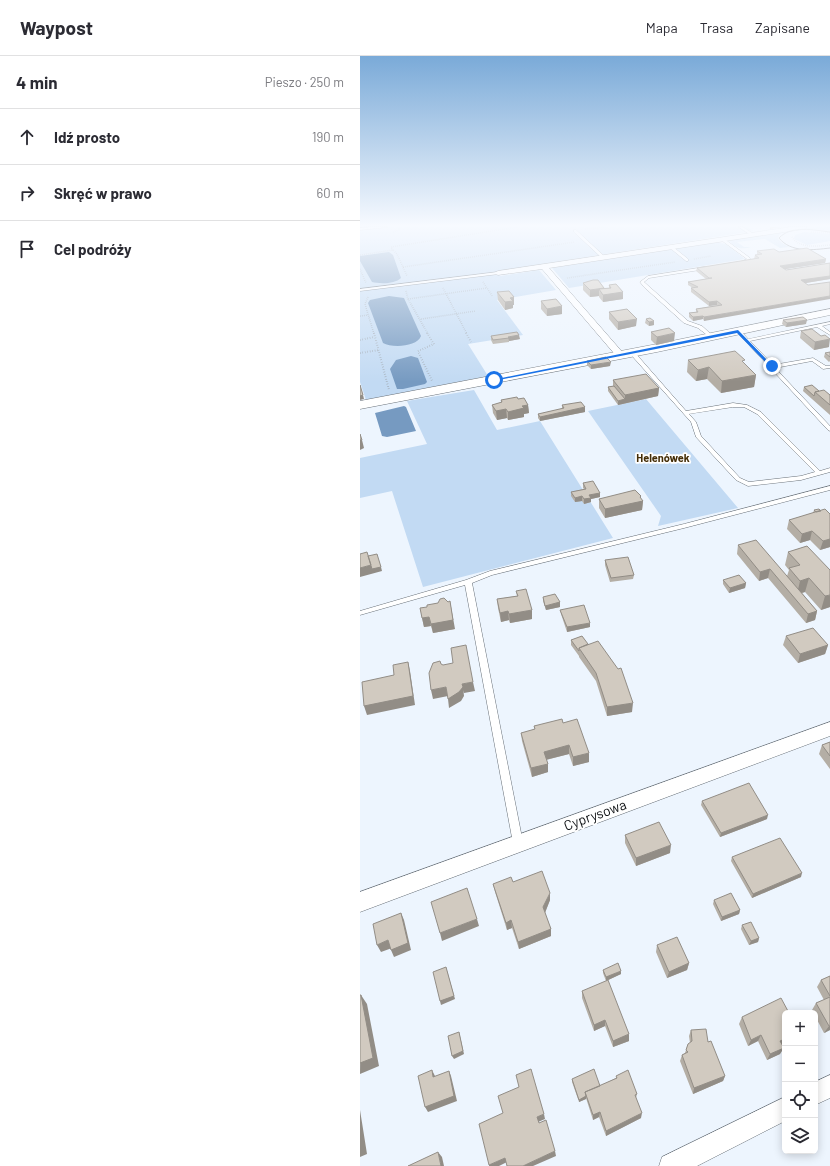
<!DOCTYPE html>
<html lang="pl">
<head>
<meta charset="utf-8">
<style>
	body { margin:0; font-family:Barlow,sans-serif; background:#f2f2f3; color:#2b2b33 }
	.controls { position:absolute; right:12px; bottom:12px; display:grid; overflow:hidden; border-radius:6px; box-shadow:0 2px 10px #0003 }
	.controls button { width:36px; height:36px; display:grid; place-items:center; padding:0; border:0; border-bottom:1px solid #e1e1e2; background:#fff; color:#2b2b33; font:20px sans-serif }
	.stop { position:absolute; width:12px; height:12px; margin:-9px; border:3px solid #1a73e8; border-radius:50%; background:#fff }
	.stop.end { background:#1a73e8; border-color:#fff; box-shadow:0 1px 4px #0008 }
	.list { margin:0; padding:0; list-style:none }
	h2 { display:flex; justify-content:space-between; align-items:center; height:52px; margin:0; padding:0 16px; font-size:17px }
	h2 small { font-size:13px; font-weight:400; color:#7c7c81 }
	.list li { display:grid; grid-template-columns:26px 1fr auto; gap:12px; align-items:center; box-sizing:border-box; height:56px; padding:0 16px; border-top:1px solid #e1e1e2 }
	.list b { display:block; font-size:15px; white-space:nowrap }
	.list em { font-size:13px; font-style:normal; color:#7c7c81 }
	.icon { flex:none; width:22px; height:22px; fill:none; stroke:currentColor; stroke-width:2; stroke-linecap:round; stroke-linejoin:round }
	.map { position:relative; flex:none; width:470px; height:1110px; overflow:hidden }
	header { display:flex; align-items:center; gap:24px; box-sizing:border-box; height:56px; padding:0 20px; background:#fff; border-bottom:1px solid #e1e1e2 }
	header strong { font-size:19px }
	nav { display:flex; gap:22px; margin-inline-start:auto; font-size:14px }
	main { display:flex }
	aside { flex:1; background:#fff }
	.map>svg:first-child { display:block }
	.green { fill:#c2daf3 }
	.water { fill:#769ac1 }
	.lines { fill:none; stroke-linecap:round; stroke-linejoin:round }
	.service-casing { stroke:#687078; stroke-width:1 }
	.minor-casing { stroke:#687078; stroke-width:1 }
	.tertiary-casing { stroke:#687078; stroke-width:1 }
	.path-far1 { stroke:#9aa0a7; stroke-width:1.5; stroke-dasharray:0.5 1.5; stroke-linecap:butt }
	.path { stroke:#9aa0a7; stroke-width:2; stroke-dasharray:0.5 2; stroke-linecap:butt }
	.service { fill:#fff; fill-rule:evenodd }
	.minor { fill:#fff; fill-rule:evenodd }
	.tertiary { fill:#fff; fill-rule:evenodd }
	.tram { stroke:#55595e; stroke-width:1 }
	.wall { fill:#b4aea5 }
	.shaded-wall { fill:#928d86 }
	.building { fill:#d1cac0; stroke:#928d86 }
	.route { fill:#1a73e8 }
	.labels { text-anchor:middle; stroke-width:3.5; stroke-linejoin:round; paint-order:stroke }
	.far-neighbourhood-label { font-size:11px; font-weight:bold; fill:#442e08; stroke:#fff }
	.near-street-label { font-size:14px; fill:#0e1114; stroke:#fff }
</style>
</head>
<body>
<header>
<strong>Waypost</strong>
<nav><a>Mapa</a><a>Trasa</a><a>Zapisane</a></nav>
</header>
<main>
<aside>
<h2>4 min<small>Pieszo · 250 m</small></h2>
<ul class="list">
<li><svg class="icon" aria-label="ahead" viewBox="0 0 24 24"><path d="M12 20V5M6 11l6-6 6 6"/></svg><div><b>Idź prosto</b></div><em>190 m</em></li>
<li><svg class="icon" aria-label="right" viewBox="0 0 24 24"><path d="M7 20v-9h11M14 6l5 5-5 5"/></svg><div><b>Skręć w prawo</b></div><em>60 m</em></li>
<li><svg class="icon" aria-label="arrive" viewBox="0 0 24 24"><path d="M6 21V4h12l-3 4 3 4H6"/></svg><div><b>Cel podróży</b></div></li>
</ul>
</aside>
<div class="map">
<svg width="470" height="1110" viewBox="0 0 470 1110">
	<rect width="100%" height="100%" fill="#edf5fe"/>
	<path class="green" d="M0 171H387L394 175 137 215 140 220 179 214 196 234 137 244 163 279 108 288 128 320 6 344 0 326Z
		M454 171H470V175C455 174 432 169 419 179L418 183 422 187 429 191 420 192 405 183 377 186 384 191H391C382 194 375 192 369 185L372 183Z
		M444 176 470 178V185L447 189 434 183 435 179Z
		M355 186 366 188 385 203 209 232 192 212Z
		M114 334 137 374 180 365 253 482 63 531 32 435 0 442V402L67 388 47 345Z
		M286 343 378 452 298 470 301 460 228 355Z"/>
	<path class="water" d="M29 196 33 199 41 222C35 228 20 228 12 226L0 205V200Z
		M29 240 44 242 61 280C57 291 32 292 23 287L8 247 10 244Z
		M51 300 58 302 67 326 65 328 43 333H37L30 313 36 304Z
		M44 350 46 351 56 375 27 381 22 380 15 357Z"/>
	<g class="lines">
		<g class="service-casing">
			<path id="service" d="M13 171H28L0 174V172Z
				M379 171H383L395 179 392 180Z
				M214 174H216L244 200V202H242L214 176Z
				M361 182H363L390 202 389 206 380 208V206L387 203 361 184Z
				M310 190H312L328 203V205H326L310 192Z
				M345 211 347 212 346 213 289 222 284 226 328 265 342 270 353 280V282H351L338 272 324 267 284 231 280 226 288 220Z
				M138 216 140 217 139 218 0 235V233Z
				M470 266V268L462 270 470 276V279L457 271 390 285 413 309 453 302 466 310H470V312L463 313 452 305 415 312 470 370V375L468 374 376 275 380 274 388 283Z
				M273 299H277L326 355 373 347 387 349 401 356 460 415 470 412V416L441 424 388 430 376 424 336 381 331 366 273 301ZM373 351H384L397 358 455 416 441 420 389 426 380 422 341 380 336 366 329 358Z
				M470 430V434L324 472 132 519 112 527 163 787 161 790 158 791 155 790 153 787 105 529 0 559V555L106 524 130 515 324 468Z"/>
		</g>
		<g class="minor-casing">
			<path id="minor" d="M431 171H447L444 173 189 212 264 298 266 300 264 302H258L182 213 138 219 134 217 138 215Z
				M470 666V680L0 856V836Z
				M470 1019V1042L455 1049V1026Z
				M425 1041V1065L337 1110H299L302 1101Z"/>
		</g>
		<g class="tertiary-casing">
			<path id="tertiary" d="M470 253V259L297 296 0 353V345L297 288Z"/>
		</g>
		<path class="path-far1" d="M225 173 244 171
			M33 176 39 174 40 171
			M451 176 470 177
			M432 181C440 193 457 190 470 189
			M33 194 31 191 157 171
			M0 199 33 194 37 198 47 220
			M334 203 351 200
			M43 211 215 186
			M0 213 6 227
			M207 222 315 206
			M123 226 133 241
			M83 232 107 278
			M46 235 48 243 68 278
			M8 241 5 248 14 278
			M48 243 127 232
			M0 260 8 259
			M61 263 116 255"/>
		<path class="path" d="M14 277 29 334
			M67 277 74 288 58 295 72 325
			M106 277 111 286
			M0 284 14 281
			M0 297 19 294"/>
		<use href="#service" class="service"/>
		<use href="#minor" class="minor"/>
		<use href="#tertiary" class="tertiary"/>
		<path class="tram" d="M470 176C454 174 431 169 419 182 431 197 453 194 470 192"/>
	</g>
	<path class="wall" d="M397 195 419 196 466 203 465 207 424 213 426 214 470 207V223L445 227 344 265 343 263 333 265 329 261V257L336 256V253L358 249H357L349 250 331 236V232H333L328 229V226L346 223 336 215 337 212 394 203 395 199H397Z
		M223 227 244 233 249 232V229L263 236V243L243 246 239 241V240L230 241 223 234Z
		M137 236 154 241V249H153V252L145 254 138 244Z
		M181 245 202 258 187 260 181 253Z
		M249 256 276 270 258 274 249 263Z
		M286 263 294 269 289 270 285 267Z
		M423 264 446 268 426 271 422 268Z
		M441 275 461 280 469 291 454 294 440 282Z
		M291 276 314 285 296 289 291 284Z
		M131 280 160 283 149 285V286L133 288 131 284Z
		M470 296V305L469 306 464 301 465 297Z
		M328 304 384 307 396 319 394 331 361 337 347 323 336 325 327 316Z
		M227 305 250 310 231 313 227 309Z
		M253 324 299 332 298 340 258 349 248 335V331L253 330Z
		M444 331 459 335 470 339V359L443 335Z
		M158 343 168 349 169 357 164 358V361L148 364 147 362 137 364 133 357 132 349 141 347V344Z
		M202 349 225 356 180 365 178 362V358L202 353Z
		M223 427 240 437V441L231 443V446L224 448 222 445 215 446 211 440V436L224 433 223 432Z
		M239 443H281L283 445 282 454 245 462 239 452Z
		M454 454 461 455 470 458V491L460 494 450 484 440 487 427 473 429 464 453 457Z
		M378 489 427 520 429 514 425 509 428 496 447 490 470 551 461 554 445 536 442 537 457 555 455 564 446 567 408 522 399 525 377 498Z
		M245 504 274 519 273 523 250 526 245 509Z
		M363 524 386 527 385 532 369 537 363 528Z
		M156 535 172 563 150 567 149 564 141 566 138 552 137 543 157 540Z
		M183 541 200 546V551L186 554 183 545Z
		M60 552 95 573 73 577 71 570 64 571Z
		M200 554 230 571 207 576 201 558Z
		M222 580 272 656 247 660 236 625 219 601V600L211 589V584Z
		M426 580 468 589 465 598 438 607 423 589Z
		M203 667 229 706 213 710 209 698 186 704 188 708V716L172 721 162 685 161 677 175 674 174 670Z
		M470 686V713L459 698 462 689Z
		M342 745 407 763 360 781 341 749Z
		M265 779 310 797 276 810 265 787Z
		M372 801 441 821 392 842 371 805Z
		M153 826 190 844 185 857 191 873V880L159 893 152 872 147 874 135 836 133 828Z
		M354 844 380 854 379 858 361 865 353 848Z
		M382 869 399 882 398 886 389 889 381 873Z
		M297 889 329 907 327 914 307 922 296 896Z
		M243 914 261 918 246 925 243 917Z
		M470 920V974L464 977 455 960V957H454L452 954 456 947 464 944 457 931 461 924Z
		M222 935 269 985 253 991 245 970 234 975 222 942Z
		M382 961 425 987 422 989 420 998 407 1004 398 985 388 990 379 968Z
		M331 974 348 986 365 1020 363 1025 333 1038 320 1005 322 999 325 997 328 988 330 987 329 980Z
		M256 1020 277 1038 276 1042 281 1062 246 1080 239 1061 233 1064 226 1042V1043L219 1046 212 1026V1023L240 1030 256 1022Z"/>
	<path class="shaded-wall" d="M410 171H422L410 173Z
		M466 203 465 207 420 214V210Z
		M470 220V223L440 228 441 224Z
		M244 232V238L263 236V243L243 246V239L239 233V240L230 241V234Z
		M470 240V243L344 265V261Z
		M154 241V249H153V252L145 254V246L150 242Z
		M357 245V249L349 250V246Z
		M202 250V258L187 260V253Z
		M343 260V263L333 265V261Z
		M277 263 276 270 258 274V266Z
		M447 264 446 268 426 271 427 267Z
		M294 265V269L289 270V266Z
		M315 277 314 285 296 289 297 281Z
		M159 279 160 283 149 285 148 281Z
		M470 283 469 291 454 294 455 286Z
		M251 306 250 310 231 313V309Z
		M349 311 347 323 336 325 338 314Z
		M396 319 394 331 361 337 362 325Z
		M299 332 298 340 258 349V345L265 343V339Z
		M3 339 4 343 0 344V340Z
		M168 349 169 357 164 358V361L148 364V356L162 350Z
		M225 351V356L180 365V361Z
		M146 353 147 362 137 364 136 355Z
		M0 384H2L4 392 0 394Z
		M240 437V441L231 443V446L224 448V443L229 439Z
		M222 440V445L215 446V442Z
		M281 440V445H283L282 454 245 462V453L280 441Z
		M452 475 450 484 440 487 442 478Z
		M470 483V491L460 494 463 485Z
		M11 509 21 511 22 515 0 521V512Z
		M410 513 408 522 399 525 400 516Z
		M449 522 445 536 437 538 440 525Z
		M386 527 385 532 369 537 370 532Z
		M470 539V551L461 554 465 540Z
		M90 545 95 573 73 577 71 568Z
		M200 546V551L186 554 185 550Z
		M172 554V563L150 567 149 558Z
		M148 555 149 564 141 566 140 557Z
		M457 555 455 564 446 567 448 558Z
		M69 561 71 570 64 571 62 562Z
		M230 567V571L207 576V571Z
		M468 589 465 598 438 607 440 598Z
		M48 606 50 615 55 649 7 659 4 650Z
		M113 626 115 635 104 637 102 628Z
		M86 631 88 640 73 643 71 634Z
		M103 631 104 640 101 645 89 652 88 643Z
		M273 647 272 656 247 660V651Z
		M209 689V698L185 704 184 696Z
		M229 697V706L213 710V701Z
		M188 708V716L172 721 171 712Z
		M408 759 407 763 360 781 361 777Z
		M311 789 310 797 276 810V802Z
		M442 817 441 821 392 842 393 838Z
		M190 837V844L184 859 183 851Z
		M380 854 379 858 361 865 362 861Z
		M41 857 44 864 51 894 34 901 31 894Z
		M117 863 119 870 82 885 80 877Z
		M151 864 152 872 147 874 146 867Z
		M191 873V880L159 893 158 886Z
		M399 882 398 886 389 889 391 885Z
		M28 884 32 892 21 896 17 889Z
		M329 907 327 914 307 922 309 916Z
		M86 911 95 943 81 949 80 945Z
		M261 915V918L246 925V921Z
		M1 939 7 948 19 1010 0 1018Z
		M245 964V970L234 975V969Z
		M469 970H470V974L464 977Z
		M99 976 100 980 104 998 94 1003 92 1000Z
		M269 978V985L253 991V985Z
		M401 979 398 985 388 990 391 984Z
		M425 983V987L417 991 420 985Z
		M424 992 420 998 407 1004 410 998Z
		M72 1014 75 1020 76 1026 73 1021Z
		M89 1015 91 1020 97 1045 68 1056 65 1051Z
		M365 1020 363 1025 333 1038 334 1032Z
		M226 1039V1043L219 1046V1044Z
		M0 1054 7 1098 0 1101Z
		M240 1056 239 1061 233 1064V1059Z
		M282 1057 281 1062 246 1080V1075Z
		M184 1058 185 1063 178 1066 177 1061Z
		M195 1095 196 1100 173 1110H163Z
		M78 1096 82 1101 84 1110H81Z
		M145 1102 147 1106 139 1110H129V1109Z"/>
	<path class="building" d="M447 192 466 203 420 210 426 214 470 207V220L441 224 448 229 470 226V240L344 261 343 260 333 261 329 257 338 256 336 253 362 249 357 245 349 246 331 232 338 231 328 226 352 222H349L337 212 399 202 395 199 402 198 397 195 414 193 419 196Z
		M233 224H238L244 232 230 234 223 227Z
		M256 228 263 236 243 239 239 233 251 232 249 229Z
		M149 235 154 241 150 242 153 245 145 246 137 236Z
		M196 243 202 250 187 253 181 245Z
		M267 253 277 263 258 266 249 256Z
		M443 261 447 264 427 267 423 264Z
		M290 262 294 265 289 266 286 263Z
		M309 272 315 277 297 281 291 276Z
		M452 273 461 280 465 279 470 283 455 286 441 275Z
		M157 276 159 279 148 281 149 282 133 284 131 280Z
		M375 295 385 304 382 305 396 319 362 325 349 311 338 314 328 304Z
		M470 296V301L465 297Z
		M246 301 251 306 231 309 227 305Z
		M286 318 299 332 265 339 253 324Z
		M0 329 3 339 0 340Z
		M452 329 459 335 455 336 454 340 444 331Z
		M254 330 265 343 258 345 248 331Z
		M464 334 470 339V349L455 336Z
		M157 341 158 343 164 342 168 349 162 350 164 352 148 356 146 353 136 355 132 349 142 346 141 344Z
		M221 346 225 351 180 361 178 358 204 352 202 349Z
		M0 378 2 384H0Z
		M233 425 240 437 229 439 231 442 224 443 222 440 215 442 211 436 226 433 223 427Z
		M275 434 281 440 280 441 283 445 245 453 239 443Z
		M459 453 461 455 456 456 454 454Z
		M465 453 470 458V483L463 485 452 475 442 478 429 464Z
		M396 484 457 555 448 558 410 513 400 516 378 489Z
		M447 490 470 514V539L465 540 449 522 440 525 429 512 440 509 428 496Z
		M7 496 11 509 0 512V498Z
		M17 498 21 511 12 513 8 500Z
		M268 501 274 519 251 522 245 504Z
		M379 519 386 527 370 532 363 524Z
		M166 533 172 554 149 558 148 555 140 557 137 543 158 540 156 535Z
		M195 538 200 546 185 550 183 541Z
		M84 542 88 546 90 545 93 564 71 568 69 561 62 562 60 552 67 551V549L78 547 80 543Z
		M224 549 230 567 207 571 200 554Z
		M453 572 468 589 440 598 426 580Z
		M222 580 228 588 219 592V595L211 584Z
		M238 585 258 613 261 612 273 647 247 651 236 617 219 592Z
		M106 589 113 626 102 628 103 631 99 636 88 643 86 631 71 634 69 617 73 607 80 605 81 608 83 609 93 607 91 592Z
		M48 606 53 640 4 650 2 626 34 619 33 609Z
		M202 663 203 667 217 663 229 697 213 701 209 689 184 696 188 708 171 712 161 677 175 673 174 670Z
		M470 686V700L462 689Z
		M389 727 408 759 361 777 342 745Z
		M299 766 311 789 276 802 265 779Z
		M420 782 442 817 393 838 372 801Z
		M182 815 190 837 183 851 191 873 158 886 151 864 146 867 133 828 151 821 153 826Z
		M107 832 117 863 80 877 71 846Z
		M371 837 380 854 362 861 354 844Z
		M41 857 48 887 31 894 28 884 17 889 13 868Z
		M391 866 399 882 391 885 382 869Z
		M317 881 329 907 309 916 297 889Z
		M258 907 261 915 246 921 243 914Z
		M86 911 94 940 80 945 73 916Z
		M470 920V940L461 924Z
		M248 924 269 978 253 985 245 964 234 969 222 935Z
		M0 939H1L13 1002 0 1007Z
		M470 941V970H469L456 947Z
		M421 942 429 957H425V983L420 985 424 992 410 998 401 979 391 984 382 961Z
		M346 973 348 986 351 985 365 1020 334 1032 322 999 328 996 326 994 328 988 332 985 331 974Z
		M99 976 103 995 92 1000 88 980Z
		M171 1013 184 1058 177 1061 179 1067 186 1064 195 1095 163 1110H147L145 1102 129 1109 119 1068 143 1057 138 1040 159 1031 156 1019Z
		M234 1013 240 1030 225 1036 226 1040 219 1044 212 1023Z
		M72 1014 73 1021 89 1015 94 1040 65 1051 58 1020Z
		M268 1014 277 1038 275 1039 282 1057 246 1075 240 1056 233 1059 225 1036 257 1022 256 1020Z
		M78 1096 81 1110H48Z"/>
	<linearGradient id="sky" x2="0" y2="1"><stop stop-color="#7aaad8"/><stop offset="0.52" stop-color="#f7faff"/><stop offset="1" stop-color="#f7faff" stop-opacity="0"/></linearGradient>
	<rect width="470" height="326" fill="url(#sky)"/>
	<path class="route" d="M378 274 413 310V311H410L377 277 134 325 132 324Z"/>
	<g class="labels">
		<g class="far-neighbourhood-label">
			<text x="303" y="406">Helenówek</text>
		</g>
		<g class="near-street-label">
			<text transform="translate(235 759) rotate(-20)" y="5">Cyprysowa</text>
		</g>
	</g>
</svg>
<div class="controls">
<button>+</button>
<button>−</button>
<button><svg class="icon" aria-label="locate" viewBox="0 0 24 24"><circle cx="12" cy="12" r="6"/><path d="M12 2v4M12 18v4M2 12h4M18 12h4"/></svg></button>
<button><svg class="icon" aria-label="layers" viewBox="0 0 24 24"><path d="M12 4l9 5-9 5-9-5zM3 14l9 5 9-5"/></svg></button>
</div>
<div class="stop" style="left:134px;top:324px"></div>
<div class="stop end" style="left:412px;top:310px"></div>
</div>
</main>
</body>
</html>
